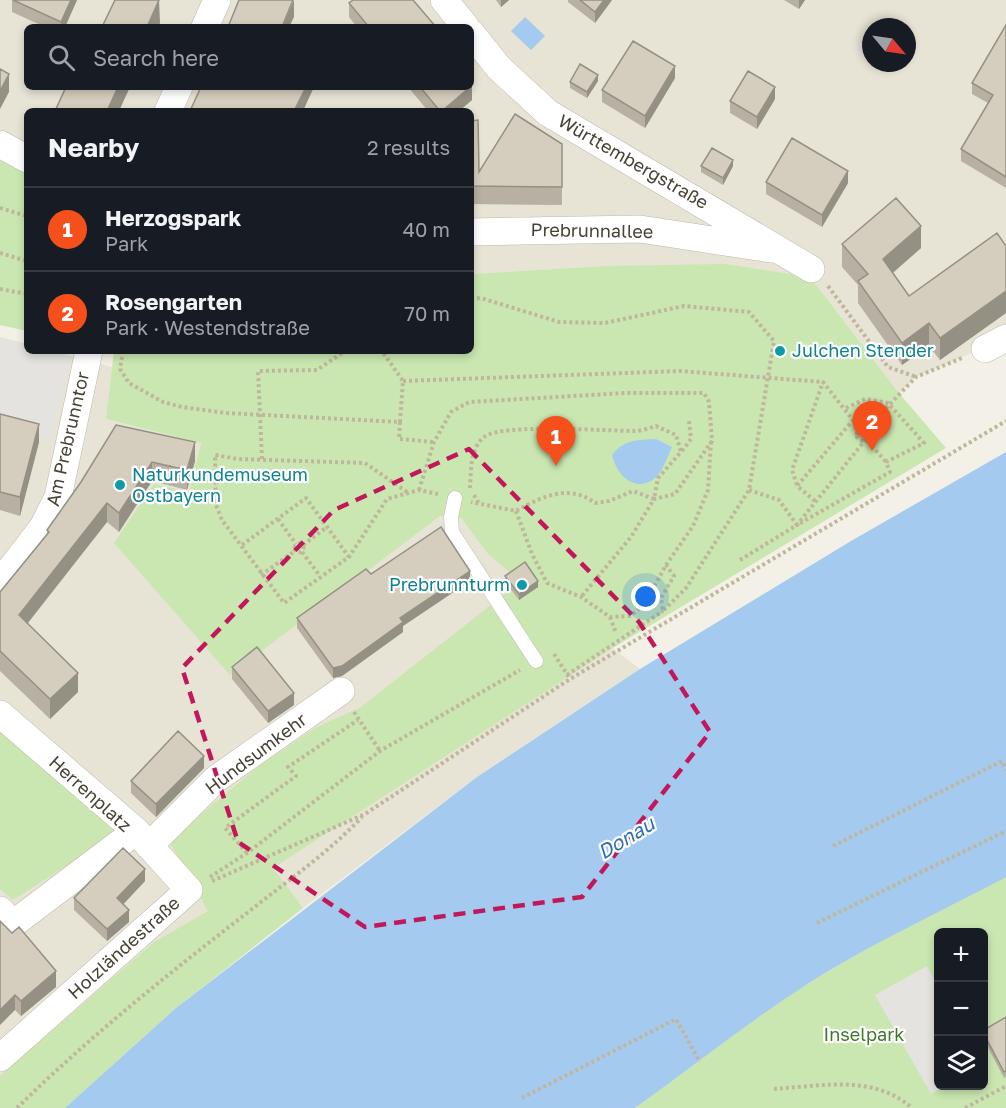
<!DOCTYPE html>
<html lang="en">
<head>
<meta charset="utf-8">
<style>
	body { margin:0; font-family:"Golos Text",sans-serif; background:#242831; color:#f1f3f6 }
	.controls { position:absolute; right:18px; bottom:18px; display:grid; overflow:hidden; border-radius:9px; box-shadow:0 3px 9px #0003 }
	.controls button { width:54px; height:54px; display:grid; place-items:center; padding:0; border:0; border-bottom:2px solid #363941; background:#171b24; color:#f1f3f6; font:30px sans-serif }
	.compass { position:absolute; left:862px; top:18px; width:54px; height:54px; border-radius:50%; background:#171b24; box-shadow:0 3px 9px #0003; rotate:119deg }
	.you { position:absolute; left:646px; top:597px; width:21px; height:21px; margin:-15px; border:4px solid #fff; border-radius:50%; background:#1a73e8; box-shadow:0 0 0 9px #1a73e833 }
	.badge { display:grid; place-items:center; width:39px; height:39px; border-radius:50%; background:#f5501c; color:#fff; font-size:20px; font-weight:700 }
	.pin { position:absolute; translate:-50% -50px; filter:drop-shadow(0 2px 3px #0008) }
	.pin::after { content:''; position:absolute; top:32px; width:21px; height:18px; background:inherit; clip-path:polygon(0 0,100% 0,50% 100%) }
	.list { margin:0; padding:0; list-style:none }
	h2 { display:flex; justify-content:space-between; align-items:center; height:78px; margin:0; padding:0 24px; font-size:26px }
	h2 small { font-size:20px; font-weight:400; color:#9ea1a6 }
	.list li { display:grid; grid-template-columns:39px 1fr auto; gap:18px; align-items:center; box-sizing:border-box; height:84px; padding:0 24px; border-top:2px solid #363941 }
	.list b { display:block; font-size:22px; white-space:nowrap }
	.list p { margin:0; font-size:20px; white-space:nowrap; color:#9ea1a6 }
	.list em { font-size:20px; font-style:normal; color:#9ea1a6 }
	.icon { flex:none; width:33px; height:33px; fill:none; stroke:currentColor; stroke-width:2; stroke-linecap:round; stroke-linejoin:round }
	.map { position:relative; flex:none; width:1006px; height:1108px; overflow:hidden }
	.search { position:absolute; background:#171b24; box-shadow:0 3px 9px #0003; left:24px; top:24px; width:450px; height:66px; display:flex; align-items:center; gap:15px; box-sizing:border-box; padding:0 21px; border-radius:9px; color:#9ea1a6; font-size:22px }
	.panel { position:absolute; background:#171b24; box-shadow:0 3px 9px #0003; left:24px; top:108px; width:450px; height:246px; border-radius:9px }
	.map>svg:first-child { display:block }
	.residential { fill:#e7e3d5; fill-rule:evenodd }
	.green { fill:#cae7b1; fill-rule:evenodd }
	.parking { fill:#e5e3df }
	.water { fill:#a5caef }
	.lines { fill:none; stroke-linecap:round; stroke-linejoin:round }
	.lane-casing { stroke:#bfb9aa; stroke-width:15 }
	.street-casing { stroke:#bfb9aa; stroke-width:28 }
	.path { stroke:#c0b69c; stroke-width:4; stroke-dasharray:3 3; stroke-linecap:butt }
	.lane { stroke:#fff; stroke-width:14 }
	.street { stroke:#fff; stroke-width:27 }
	.wall { fill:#b7b0a3 }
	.shaded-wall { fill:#959084 }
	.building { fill:#d5cdbd; stroke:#959084; stroke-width:1.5 }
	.marked { fill:none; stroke:#c2185b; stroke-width:4.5; stroke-dasharray:12 8; stroke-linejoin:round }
	.culture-dot { fill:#0f9aa8; stroke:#fff; stroke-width:2 }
	.labels { text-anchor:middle; stroke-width:4.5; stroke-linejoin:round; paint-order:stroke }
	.street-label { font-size:18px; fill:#464236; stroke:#fff }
	.culture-label { font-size:18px; fill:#0d838f; stroke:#fff; text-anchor:start }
	.park-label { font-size:18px; fill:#41772a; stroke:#fff }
	.water-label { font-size:20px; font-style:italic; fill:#316fb0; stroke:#fff }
</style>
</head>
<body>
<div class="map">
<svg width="1006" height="1108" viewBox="0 0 1006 1108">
	<rect width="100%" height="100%" fill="#f3f1e7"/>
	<path class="residential" d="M0 0H1006V338L916 377 899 393 814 282 605 266 471 274V111H27V167L0 152ZM27 27H471V87H27ZM871 27H907V63H871Z
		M0 337 27 344V351H52L120 369 106 419 201 443 189 492 377 561 440 516 461 518 487 553 640 669 477 777 303 908 176 1008 65 1108H0Z"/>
	<path class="green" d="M0 152 27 167V331L0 325Z
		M724 264 803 276 814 282 899 393 946 448 611 649 273 868 303 908 176 1008 65 1108H0V1076L154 942 208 911 169 841 260 765 315 728 361 707 510 590 504 582 513 575 487 553 461 518 440 516 230 675 114 543 154 484 189 492 201 443 106 419 114 351H471V274L605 266Z
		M0 726 121 831 13 900 0 889Z
		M1006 875V1108H635C698 1063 758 1013 825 973 884 938 946 908 1006 875ZM938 932H984V1086H938Z"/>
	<path class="parking" d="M0 338 27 345V351H50L72 357 49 441 0 428Z
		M927 966 938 986V1086H946L931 1094 875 995Z"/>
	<path class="water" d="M525 17 545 36 531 50 511 31Z
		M656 439 672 447C667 458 661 477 649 482 629 490 616 471 612 455 624 439 638 440 656 439Z
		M1006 452V877C946 909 883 938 825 973 758 1014 698 1063 635 1108H65L176 1008 477 777 640 669 851 541Z"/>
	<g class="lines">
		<g class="lane-casing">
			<path id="lane" d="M455 498 451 517 452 532 536 661"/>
		</g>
		<g class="street-casing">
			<path id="street" d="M444 0 466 27
				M205 27 217 0
				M471 33 499 68 548 113 811 269
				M168 111 179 87
				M0 144 27 159
				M471 232 640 229 771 249
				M985 349 1006 338
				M0 583 43 527 58 497 89 351
				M0 714 136 831 189 890 0 1058
				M149 846 216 779 341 691
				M0 910 13 924 136 831"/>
		</g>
		<path class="path" d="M0 208 27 216
			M0 253 27 261
			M828 286 888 367 916 377
			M0 289 27 294
			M471 299 481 298 559 322 605 323 684 306 749 312 774 341 749 490 686 588 663 611 661 598 674 576 666 565
			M123 351 120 369 129 383 163 402 182 407 226 413 400 422 403 381 382 351
			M403 381 680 371 823 382 860 429
			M400 422 399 439 434 442
			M856.5 435a5.5 5.5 0 1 1 11 0a5.5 5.5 0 1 1-11 0Z
			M865 430 916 377 962 358
			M682 451 691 439 689 421
			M262 459 258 371 317 370 345 351
			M797 485 792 470 823 382
			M470 488C471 472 470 448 484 437 501 423 607 431 634 431 642 431 649 428 656 426L676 435 681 452 658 478 654 499 633 491 609 501 595 503C569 483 541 497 516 511L471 502
			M419 490 434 442 451 412 469 402 626 393H704L709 402 712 441 675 494 654 499 631 537 581 597
			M749 490 779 500 797 525 890 472 886 462 924 443 888 403 865 399 844 409
			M407 492 365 463 238 459 215 455 216 505 222 520 284 603 349 557 387 499 419 490 438 494
			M474 495 479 504
			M815 501 797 486 853 420
			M516 511 532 554 547 583 581 597 610 617 630 616 644 605 666 565 693 526 708 490 711 442
			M278 519 296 544
			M294.5 548a4.5 4.5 0 1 1 9 0a4.5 4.5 0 1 1-9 0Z
			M242 545 306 498 349 557
			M303 545 327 527
			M302 552 320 576
			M740 560 797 525 866 439 886 462
			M261 575 295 551
			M610 617 616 633
			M554 654 570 679
			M567 675 663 611
			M354 712 380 751
			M833 846 1002 761 1006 770
			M247 853 225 828 296 776 288 767 358 720
			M210 877 247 853 380 751 520 670
			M212 881 365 814 570 679 1006 421
			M817 923 1006 831
			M774 1089C821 1086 874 1074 912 1108
			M522 1098 676 1019 700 1062
			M17 1108C88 1038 168 974 247 913 287 881 327 854 362 817
			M965 1108 1006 1086"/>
		<use href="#lane" class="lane"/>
		<use href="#street" class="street"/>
	</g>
	<path class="wall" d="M12 0H77L65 27H45L12 12Z
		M496 0H509L501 7Z
		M568 0H612L595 23 568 2Z
		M784 0H805L799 9Z
		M349 3 436 27H357L349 17Z
		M1006 25V188L961 161V149L988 103 972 94V83Z
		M675 78 645 128 602 102V90Z
		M598 81 587 98 570 88V82Z
		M408 87H471L472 100 459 111H428Z
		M775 99 757 129 730 113V101Z
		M471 121 479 172 562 144V205L471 204Z
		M701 166H733L723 185 701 172Z
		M766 182 848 183 822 227 766 194Z
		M842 244 921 248 893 273 909 296 1006 246V313L940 360 929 346 902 365 858 303V285L842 267Z
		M0 414 39 442 20 516 0 510Z
		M116 425 195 461 187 490 152 481 119 532 107 522 28 623 78 692 50 719 0 671V592L47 534V530L81 482Z
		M371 574 470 581 403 626V632L342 676 333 678 297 628V618Z
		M505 576 538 587 519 600 505 582Z
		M232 667 294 705 268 723 232 679Z
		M204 768 156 817 131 793V781Z
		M145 881 123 904 129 922 107 941 74 910V898Z
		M0 921 56 987 21 1016 15 1010Z
		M1006 1017V1077L1004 1078 984 1040V1030Z"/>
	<path class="shaded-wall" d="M71 0H77L65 27H61V22Z
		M159 0 160 23 158 27H147Z
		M294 0V17L289 27H282Z
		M501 0H509L501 7Z
		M604 0H612L595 23V12Z
		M799 0H805L799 9Z
		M675 66V78L645 128V116Z
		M9 74V92L0 109V91Z
		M598 75V81L587 98V92Z
		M472 85V100L459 111H442Z
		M118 87H130L119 111H107Z
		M306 87H314L303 111H294Z
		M775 87V99L757 129V117Z
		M733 160V166L723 185V178Z
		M848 171V183L822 227V215Z
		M921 226V248L883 281V259Z
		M1006 291V313L940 360V338Z
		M929 323V346L902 365V343Z
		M39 424V442L20 516V497Z
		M195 442V461L187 490V470Z
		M152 462V481L119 532V513Z
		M107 503V522L19 634V615Z
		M470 571V581L403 626V632L342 676 333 678V668L400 618Z
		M538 581V587L519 600V594Z
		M78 673V692L50 719V699Z
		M294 693V705L268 723V711Z
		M204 756V768L156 817V804Z
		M145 869V881L117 911V898Z
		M129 910V922L107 941V929Z
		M56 971V987L21 1016V1001Z
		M15 995V1010L0 1025V1010Z"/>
	<path class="building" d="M13 0H71L61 22Z
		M115 0H159L147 27H102Z
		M239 0H293L282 27H228Z
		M353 0H413L436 27H369L349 3Z
		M580 0H604L595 12Z
		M1006 25V177L961 149 993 95 972 83Z
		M633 41 675 66 645 116 602 90Z
		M580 64 598 75 587 92 570 82Z
		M0 69 9 74 0 91Z
		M748 71 775 87 757 117 730 101Z
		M66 87H118L107 111H55Z
		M201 87H306L294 111H190Z
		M420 87H470L442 111H440Z
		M515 114 562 144V187L471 186V121L478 120 479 172Z
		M792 138 848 171 822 215 766 182Z
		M712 148 733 160 723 178 701 166Z
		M896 198 921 226 883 259 909 296 997 233 1006 246V291L940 338 929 323 902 343 858 281 868 274 842 244Z
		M0 414 39 424 20 497 0 492Z
		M116 425 195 442 187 470 152 462 119 513 107 503 19 615 78 673 50 699 0 651V592L49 532 47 530 81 482Z
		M441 527 470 571 400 618 403 622 342 666 333 668 297 618 366 569 371 574Z
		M525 562 538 581 519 594 505 576Z
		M257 647 294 693 268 711 232 667Z
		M178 731 204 756 156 804 131 781Z
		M123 848 145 869 117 898 129 910 107 929 74 898Z
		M0 921 12 933 19 927 56 971 21 1001 15 995 0 1010Z
		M1006 1017V1071L1004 1072 984 1034V1030Z"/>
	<path class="marked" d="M469 449 639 622 710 732 582 897 365 927 238 842 182 668 334 510Z"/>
	<g class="culture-dot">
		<circle cx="780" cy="351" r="6"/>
		<circle cx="120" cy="485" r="6"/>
		<circle cx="522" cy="585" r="6"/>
	</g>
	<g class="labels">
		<g class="street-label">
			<text transform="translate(633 162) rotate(30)" y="6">Württembergstraße</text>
			<text transform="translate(592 231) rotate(1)" y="6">Prebrunnallee</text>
			<text transform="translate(68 439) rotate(-77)" y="6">Am Prebrunntor</text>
			<text transform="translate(256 754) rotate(-37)" y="6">Hundsumkehr</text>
			<text transform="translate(90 794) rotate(42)" y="6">Herrenplatz</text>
			<text transform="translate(124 948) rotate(-42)" y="6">Holzländestraße</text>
		</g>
		<g class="culture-label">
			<text x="792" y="357">Julchen Stender</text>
			<text x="132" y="481">Naturkundemuseum<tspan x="132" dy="21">Ostbayern</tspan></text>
			<text x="510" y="591" text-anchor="end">Prebrunnturm</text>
		</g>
		<g class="park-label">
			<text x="864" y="1041">Inselpark</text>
		</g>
		<g class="water-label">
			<text transform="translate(626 838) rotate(-31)" y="7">Donau</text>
		</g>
	</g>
</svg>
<div class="controls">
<button>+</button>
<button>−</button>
<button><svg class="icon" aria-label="layers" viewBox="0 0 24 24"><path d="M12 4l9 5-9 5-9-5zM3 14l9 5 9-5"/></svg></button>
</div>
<svg class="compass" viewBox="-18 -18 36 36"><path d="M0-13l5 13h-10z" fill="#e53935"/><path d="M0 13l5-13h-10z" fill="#9ea1a6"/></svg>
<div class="you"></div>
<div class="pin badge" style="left:556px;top:466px">1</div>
<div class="pin badge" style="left:872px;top:451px">2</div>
<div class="search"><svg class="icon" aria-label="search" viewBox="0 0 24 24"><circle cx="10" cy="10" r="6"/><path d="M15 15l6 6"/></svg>Search here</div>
<section class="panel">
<h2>Nearby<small>2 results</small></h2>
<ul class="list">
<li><span class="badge">1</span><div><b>Herzogspark</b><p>Park</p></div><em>40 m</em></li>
<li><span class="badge">2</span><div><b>Rosengarten</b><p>Park · Westendstraße</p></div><em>70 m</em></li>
</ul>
</section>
</div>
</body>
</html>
